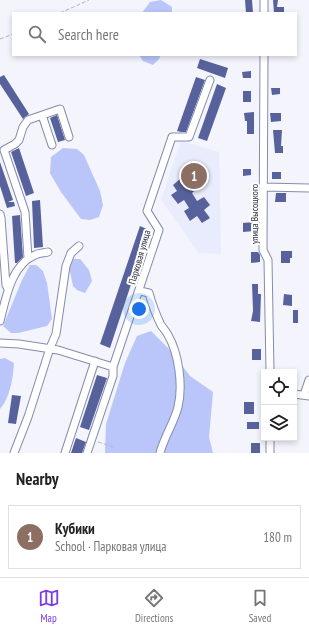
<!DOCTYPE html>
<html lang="en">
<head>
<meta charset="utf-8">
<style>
	body { margin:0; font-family:"PT Sans Narrow",sans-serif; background:#f6f6f6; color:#222 }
	.controls { position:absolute; right:12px; bottom:12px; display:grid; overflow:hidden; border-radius:0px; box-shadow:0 2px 6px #0003 }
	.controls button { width:36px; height:36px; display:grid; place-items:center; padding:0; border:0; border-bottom:1px solid #e0e0e0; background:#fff; color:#222; font:20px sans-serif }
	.you { position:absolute; left:139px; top:309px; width:14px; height:14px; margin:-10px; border:3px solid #fff; border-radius:50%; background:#1a73e8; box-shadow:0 0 0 6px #1a73e833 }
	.badge { display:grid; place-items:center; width:26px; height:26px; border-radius:50%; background:#7c3aed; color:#fff; font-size:13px; font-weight:700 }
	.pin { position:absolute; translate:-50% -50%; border:2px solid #fff; box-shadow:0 1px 4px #0006 }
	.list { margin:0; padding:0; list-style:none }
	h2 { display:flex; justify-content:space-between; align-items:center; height:52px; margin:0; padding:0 16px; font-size:17px }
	h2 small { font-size:13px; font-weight:400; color:#767676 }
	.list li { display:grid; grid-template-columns:26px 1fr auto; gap:12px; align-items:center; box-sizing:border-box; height:64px; margin:0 8px 8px; padding:0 8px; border:1px solid #e0e0e0; border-radius:0px }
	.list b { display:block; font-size:15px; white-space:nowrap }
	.list p { margin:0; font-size:13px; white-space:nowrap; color:#767676 }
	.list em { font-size:13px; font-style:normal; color:#767676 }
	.icon { flex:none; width:22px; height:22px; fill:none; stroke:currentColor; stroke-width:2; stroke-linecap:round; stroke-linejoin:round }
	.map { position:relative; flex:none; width:309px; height:453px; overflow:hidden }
	.search { position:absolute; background:#fff; box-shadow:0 2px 6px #0003; left:12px; right:12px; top:12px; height:44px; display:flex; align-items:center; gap:10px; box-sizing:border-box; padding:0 14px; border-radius:0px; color:#767676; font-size:15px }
	.sheet { height:124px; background:#fff }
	nav { display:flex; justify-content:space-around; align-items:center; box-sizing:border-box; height:56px; border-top:1px solid #e0e0e0; background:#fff; font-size:11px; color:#767676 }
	nav a { display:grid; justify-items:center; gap:2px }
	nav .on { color:#7c3aed }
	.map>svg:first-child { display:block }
	.built { fill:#e8ecfd }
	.green { fill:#bac6f9 }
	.building { fill:#57629c }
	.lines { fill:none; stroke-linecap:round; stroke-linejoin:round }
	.minor-casing { stroke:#848cad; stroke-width:9 }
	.path { stroke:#b3b5bf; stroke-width:1; stroke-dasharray:4 2; stroke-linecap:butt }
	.minor { stroke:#fff; stroke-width:7 }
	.labels { text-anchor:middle; stroke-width:4; stroke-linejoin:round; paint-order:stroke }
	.street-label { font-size:10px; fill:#2a2e3b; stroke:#fff }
</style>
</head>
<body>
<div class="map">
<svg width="309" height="453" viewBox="0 0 309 453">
	<rect width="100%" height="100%" fill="#f3f4fc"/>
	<path class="built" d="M181 141 219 152 221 254 199 253 161 200Z"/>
	<path class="green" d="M161 0 172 7V13H142L150 2Z
		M139 55H161L159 59 153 65 143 61Z
		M63 148 77 149 84 155 100 191 103 205 99 217 90 220 81 219 61 192 50 173 51 157Z
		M73 259H80L89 270 92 281 85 293 77 290 73 286 69 267Z
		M30 265H36L43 271 47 283 52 319 47 326 18 333H11L3 326 22 280Z
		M151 331 169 349 190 376 213 392 209 437 213 453H105L106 424 125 363 137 336Z
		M5 358 14 363C13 378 10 398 0 409V359Z"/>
	<path class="building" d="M245 0H252L253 13H246Z
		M273 0H278L277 7H284V13H274Z
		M200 59 228 68 225 78 197 68Z
		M251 71V78H243L242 72Z
		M4 75 29 114 23 119 0 84V77Z
		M196 77 205 80 186 132H181L177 131Z
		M217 84 226 88 207 141 198 138Z
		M271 88H280V94L272 95Z
		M243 91H251V102H243Z
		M254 112V134H247V121H245L244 113Z
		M270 113H281V121L271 122Z
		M57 115 65 140 58 142 50 118Z
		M273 130H282L281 146H283V153H275Z
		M19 148 34 193 26 196 11 152Z
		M0 162 13 200 8 202H14L15 206 7 208 0 186Z
		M243 169H251V175L243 176Z
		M272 172H281V179H272Z
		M181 178 186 184 191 180 197 189 192 193 197 201 204 197 210 205 204 210 210 218 202 223 197 216 190 221 184 211 189 208 184 200 178 204 171 195 177 191 173 185Z
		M276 193H286V202H275Z
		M40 200 43 247 34 248 32 201Z
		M20 215 23 257 17 263H15L12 216Z
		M253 222 254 231 243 232V223Z
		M140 226 149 230 110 348 100 344Z
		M281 251H292V258H290V263H281Z
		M251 252H258L260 255V262L251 263Z
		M252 284H258V294H261L260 322 251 321 253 311Z
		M284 294 292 295V306L283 305Z
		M293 310H298V323H293Z
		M252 349H261V360H252Z
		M97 375 107 378 89 430 80 427Z
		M12 395 21 396 16 424 8 423Z
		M244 402H254V414H244Z
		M247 422H259V429H247Z
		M76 438 86 442 82 453H71Z
		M251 443H260V453H251Z"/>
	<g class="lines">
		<g class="minor-casing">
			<path id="minor" d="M264 13V0
				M264 55 263 250 268 260 270 372
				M42 115 52 145
				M264 187 309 188
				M0 214 1 218 6 285 8 289
				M28 258 25 212 4 150 15 144 19 140 23 127 28 120 60 109 69 137
				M140 291 149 293C152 304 156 315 161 325 163 328 166 331 168 335 179 354 183 386 178 407 174 423 164 437 160 453
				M0 321C6 298 11 265 35 255 39 253 44 253 48 252
				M0 343 19 344 58 350 113 367
				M294 394 309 396
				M304 395 309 380
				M270 438V453
				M14 453 28 417 50 348 56 334 66 266 71 253 79 246
				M65 453 95 361
				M87 453 113 376V367L159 230 147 211 172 137H189L210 80"/>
		</g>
		<path class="path" d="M60 13 89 0
			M0 39 13 34
			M98 442 114 447"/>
		<use href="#minor" class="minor"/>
	</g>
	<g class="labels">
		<g class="street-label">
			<text transform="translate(254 214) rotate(-90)" y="4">улица Высоцкого</text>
			<text transform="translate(139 257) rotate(-74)" y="4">Парковая улица</text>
		</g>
	</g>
</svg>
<div class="controls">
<button><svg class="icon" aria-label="locate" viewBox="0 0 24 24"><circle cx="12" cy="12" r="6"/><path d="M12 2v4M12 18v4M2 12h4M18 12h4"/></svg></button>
<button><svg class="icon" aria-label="layers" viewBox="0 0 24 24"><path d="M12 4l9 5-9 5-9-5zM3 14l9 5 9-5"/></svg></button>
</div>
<div class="you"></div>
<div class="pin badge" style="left:194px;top:176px;background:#8d6e63">1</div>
<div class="search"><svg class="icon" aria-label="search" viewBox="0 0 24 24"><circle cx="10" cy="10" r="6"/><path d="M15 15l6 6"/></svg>Search here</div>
</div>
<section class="sheet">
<h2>Nearby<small></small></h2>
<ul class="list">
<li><span class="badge" style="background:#8d6e63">1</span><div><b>Кубики</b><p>School · Парковая улица</p></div><em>180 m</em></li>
</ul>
</section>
<nav>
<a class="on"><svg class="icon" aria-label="map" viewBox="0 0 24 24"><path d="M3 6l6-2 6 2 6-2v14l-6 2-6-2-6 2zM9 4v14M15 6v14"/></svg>Map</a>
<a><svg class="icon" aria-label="directions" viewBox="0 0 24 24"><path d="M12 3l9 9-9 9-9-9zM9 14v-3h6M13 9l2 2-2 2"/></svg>Directions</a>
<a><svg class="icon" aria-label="saved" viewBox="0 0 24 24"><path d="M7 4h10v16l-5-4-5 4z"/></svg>Saved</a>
</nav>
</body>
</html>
